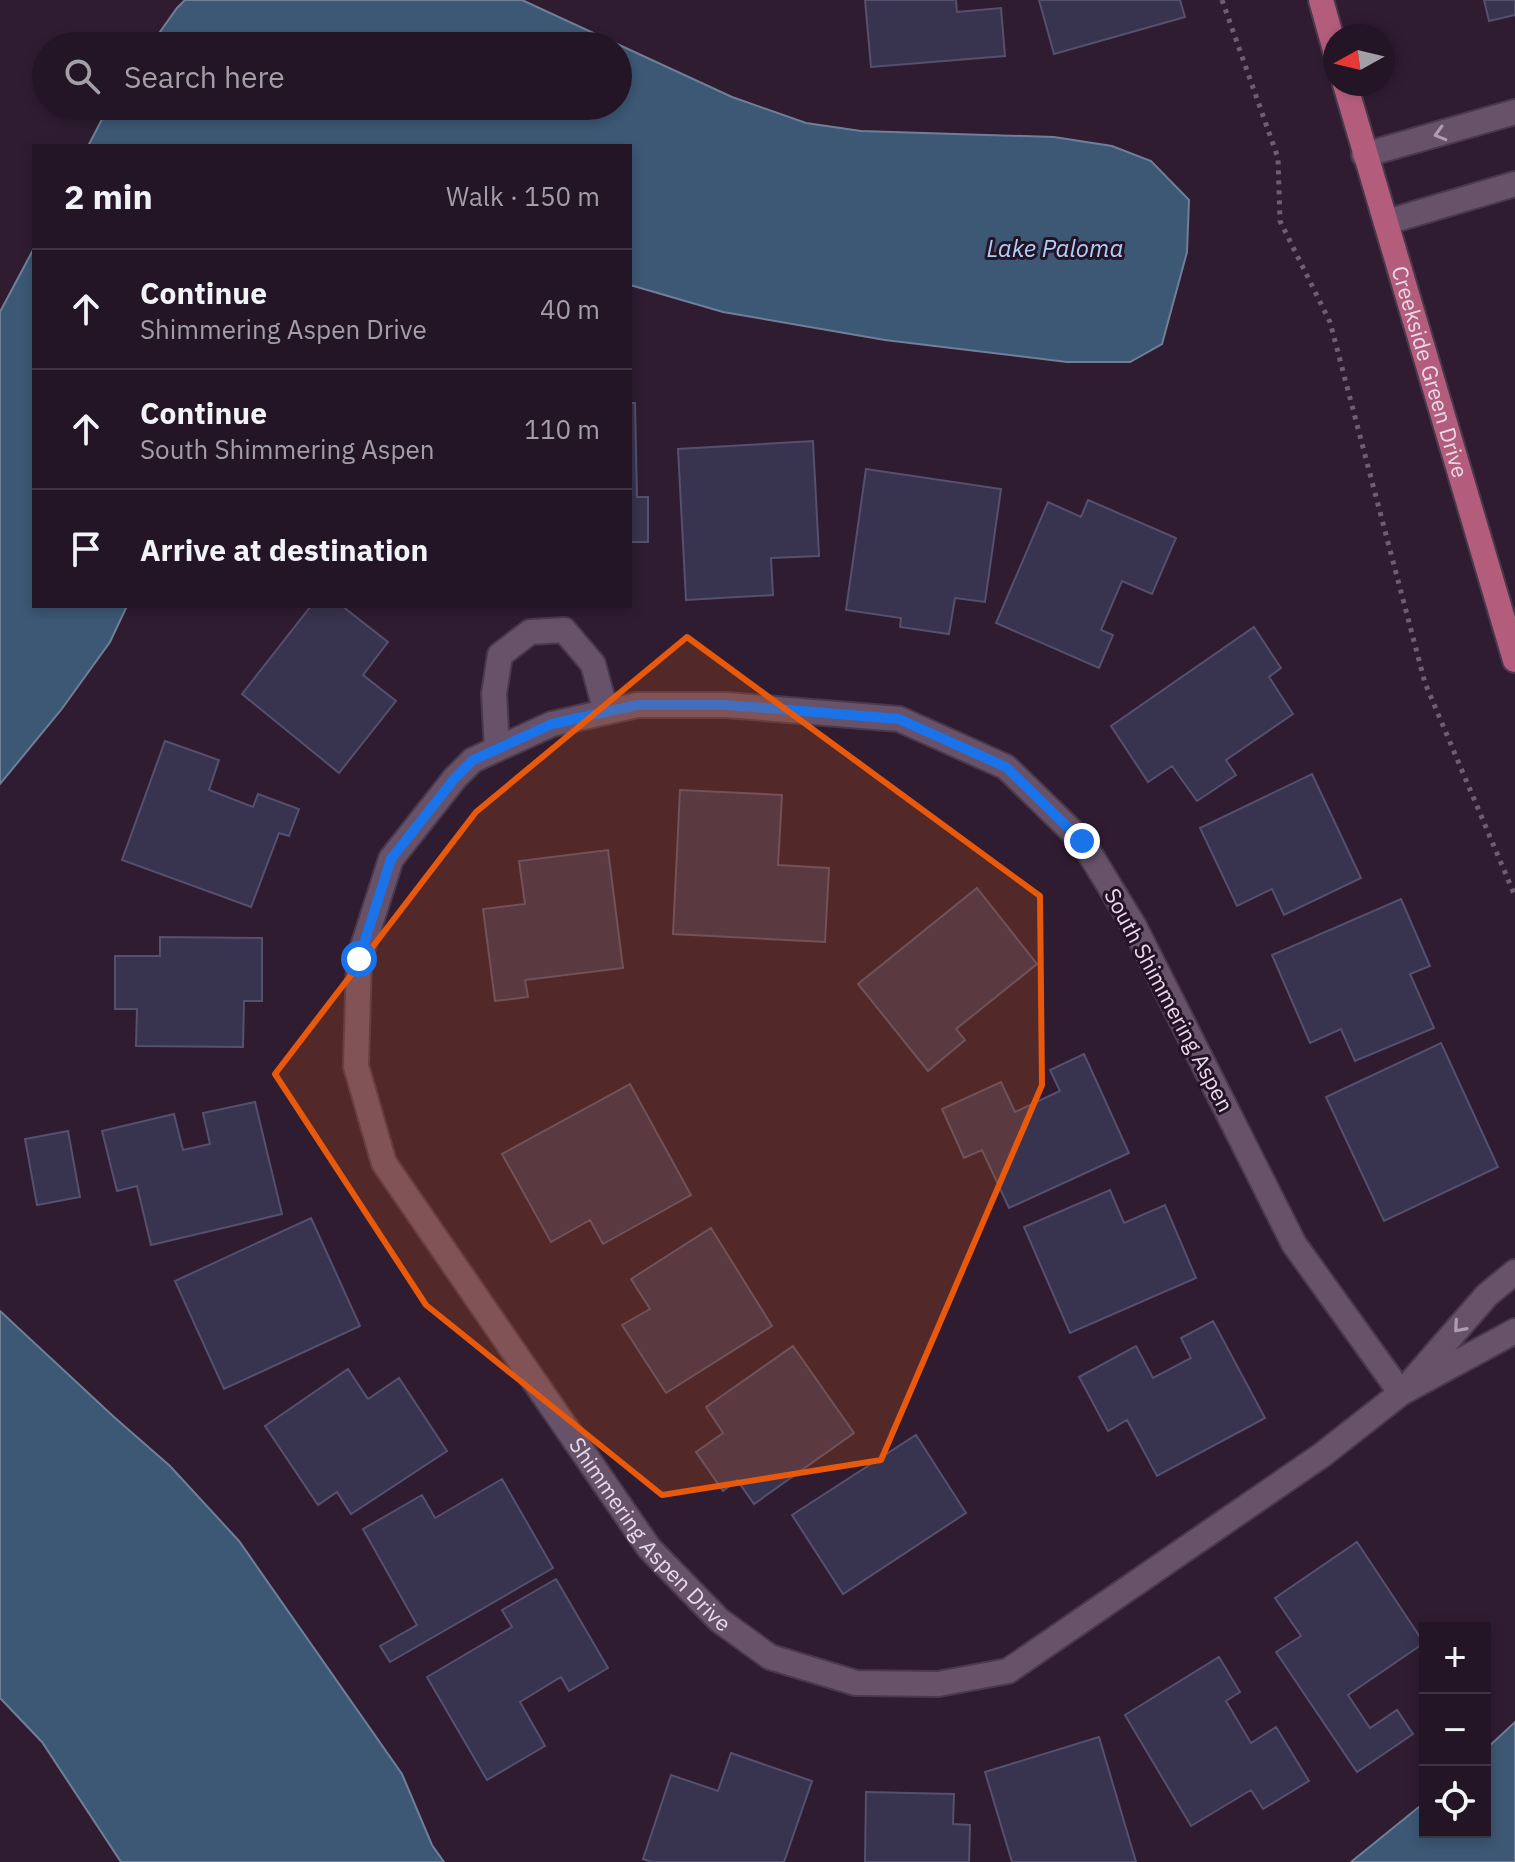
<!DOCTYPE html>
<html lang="en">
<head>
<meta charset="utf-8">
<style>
	body { margin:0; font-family:"IBM Plex Sans",sans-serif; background:#2f2232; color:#f1f3f6 }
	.controls { position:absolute; right:24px; bottom:24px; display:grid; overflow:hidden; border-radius:0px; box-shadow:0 4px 12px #0003 }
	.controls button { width:72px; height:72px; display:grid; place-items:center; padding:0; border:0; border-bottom:2px solid #403442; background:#231525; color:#f1f3f6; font:40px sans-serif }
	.compass { position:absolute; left:1323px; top:24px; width:72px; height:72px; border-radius:50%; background:#231525; box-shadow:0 4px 12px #0003; rotate:262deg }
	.stop { position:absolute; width:24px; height:24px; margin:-18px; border:6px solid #1a73e8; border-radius:50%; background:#fff }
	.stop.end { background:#1a73e8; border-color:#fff; box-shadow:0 2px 8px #0008 }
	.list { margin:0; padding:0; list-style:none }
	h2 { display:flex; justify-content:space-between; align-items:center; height:104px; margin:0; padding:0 32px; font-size:34px }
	h2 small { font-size:26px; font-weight:400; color:#a39fa7 }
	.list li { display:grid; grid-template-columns:52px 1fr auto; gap:24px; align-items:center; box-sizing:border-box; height:120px; padding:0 32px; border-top:2px solid #403442 }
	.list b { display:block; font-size:30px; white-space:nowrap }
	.list p { margin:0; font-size:26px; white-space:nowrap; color:#a39fa7 }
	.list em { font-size:26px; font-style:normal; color:#a39fa7 }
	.icon { flex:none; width:44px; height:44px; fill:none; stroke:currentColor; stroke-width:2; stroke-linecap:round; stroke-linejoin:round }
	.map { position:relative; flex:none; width:1515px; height:1862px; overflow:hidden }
	.search { position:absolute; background:#231525; box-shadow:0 4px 12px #0003; left:32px; top:32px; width:600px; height:88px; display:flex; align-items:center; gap:20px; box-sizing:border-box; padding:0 28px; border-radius:44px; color:#a39fa7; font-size:30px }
	.panel { position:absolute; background:#231525; box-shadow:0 4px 12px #0003; left:32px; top:144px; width:600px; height:464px; border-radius:0px }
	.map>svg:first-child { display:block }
	.water { fill:#3d5875; stroke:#707f98; stroke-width:2 }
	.building { fill:#38334e; stroke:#55506d; stroke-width:2 }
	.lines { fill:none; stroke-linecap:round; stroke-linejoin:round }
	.minor-casing { stroke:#49394b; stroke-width:28 }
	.major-casing { stroke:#49394b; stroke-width:28 }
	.path { stroke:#6f5e71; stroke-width:5; stroke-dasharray:4 6; stroke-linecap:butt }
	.minor { stroke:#68526a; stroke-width:24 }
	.major { stroke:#b45c7c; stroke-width:24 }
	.oneway { stroke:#ae9db0 }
	.route { stroke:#1a73e8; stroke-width:10 }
	.marked { fill:#e8590c; fill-opacity:0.2; stroke:#e8590c; stroke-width:6; stroke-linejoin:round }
	.labels { text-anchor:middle; stroke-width:6; stroke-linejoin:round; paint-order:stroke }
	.street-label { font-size:22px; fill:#e8dbe9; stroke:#251227 }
	.water-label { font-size:24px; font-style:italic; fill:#acd2fa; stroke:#251227 }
</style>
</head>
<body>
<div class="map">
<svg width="1515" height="1862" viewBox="0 0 1515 1862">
	<rect width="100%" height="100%" fill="#2f1c31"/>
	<path class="water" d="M185 0H522L732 97 806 123 861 131 1054 137 1112 146 1151 161 1189 200 1187 252 1162 344 1130 362H1067L885 340 723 312 630 285V146H88L109 106H618V46H150L177 8Z
		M34 248V606H127L110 642 61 710 0 784V312Z
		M0 1311 114 1417 170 1466 239 1541 402 1774 432 1845 444 1862H121L42 1742 0 1698Z
		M1515 1722V1862H1351L1425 1802V1832H1485V1750Z"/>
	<path class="building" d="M865 0H956L957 12 1001 8 1005 56 871 67Z
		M1039 0H1180L1185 17 1054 54Z
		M1484 0H1515V15L1489 21Z
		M630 403H635L637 497H648V542H630Z
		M813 441 819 556 771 558 773 595 686 600 678 449Z
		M866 469 1001 489 985 602 955 598 949 634 900 627 901 618 846 610Z
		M1088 500 1176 538 1152 594 1122 581 1101 630 1113 635 1099 668 996 623 1048 502 1081 517Z
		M311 606H342L388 642 363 675 396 701 339 773 242 694Z
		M1254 627 1281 668 1269 677 1293 714 1226 760 1236 775 1197 801 1172 766 1148 782 1111 726Z
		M165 741 219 760 209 790 253 807 258 794 299 809 289 836 279 833 251 907 122 860Z
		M1312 774 1361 878 1284 915 1272 889 1237 906 1200 828Z
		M680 790 782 795 778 865 829 868 825 942 673 934Z
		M608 850 623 968 525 980 528 997 495 1001 483 909 525 904 519 861Z
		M977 888 1037 964 956 1029 965 1040 928 1071 858 984Z
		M1401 899 1430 966 1410 974 1434 1028 1355 1061 1341 1029 1310 1043 1272 955Z
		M160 937 262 938V1001H244L243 1047 136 1046 137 1009H115V956H160Z
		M1441 1043 1498 1167 1384 1221 1326 1097Z
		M1084 1054 1129 1153 1009 1208 982 1150 964 1158 942 1109 1001 1082 1015 1112 1060 1091 1050 1070Z
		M630 1084 691 1195 603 1244 590 1220 551 1242 502 1154Z
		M255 1102 282 1214 151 1245 137 1186 117 1191 102 1131 174 1114 183 1150 210 1144 203 1113Z
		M68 1131 80 1197 37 1205 25 1139Z
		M1110 1190 1124 1223 1165 1205 1196 1278 1070 1333 1024 1227Z
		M311 1218 360 1326 224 1389 175 1281Z
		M711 1228 772 1326 666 1393 622 1325 650 1309 631 1279Z
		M1213 1321 1265 1418 1157 1476 1127 1420 1108 1431 1079 1377 1136 1346 1153 1378 1191 1358 1181 1338Z
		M793 1346 854 1433 754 1504 737 1480 723 1491 696 1452 723 1433 706 1407Z
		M348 1369 368 1399 399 1378 447 1451 351 1514 337 1492 318 1505 265 1426Z
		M916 1435 966 1513 843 1594 792 1515Z
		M502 1479 553 1568 390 1662 380 1646 417 1625 363 1529 422 1495 435 1518Z
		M1357 1542 1424 1643 1348 1695 1370 1728 1397 1710 1413 1734 1357 1772 1276 1652 1301 1636 1275 1598Z
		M556 1579 608 1668 569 1691 561 1677 520 1702 545 1746 487 1780 427 1677 512 1627 502 1610Z
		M1219 1657 1240 1692 1226 1701 1251 1743 1276 1727 1309 1781 1263 1809 1251 1790 1191 1826 1125 1715Z
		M1099 1737 1136 1862H1012L985 1772Z
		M731 1753 812 1781 784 1862H652L643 1859 671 1775 718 1791Z
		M866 1792 954 1794 953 1824 970 1825 969 1862H865Z"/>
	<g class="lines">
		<g class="minor-casing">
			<g id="minor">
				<path d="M1364 155 1515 112"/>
				<path d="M1387 222 1515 184"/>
				<path d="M497 749 494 694 500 655 530 632 564 630 593 664 606 712"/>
				<path d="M1413 1380 1487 1295 1515 1272"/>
				<path id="s1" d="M1401 1393 1294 1244 1134 926 1082 841 1006 767 899 719 727 705H637L552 724 473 760 455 778 391 859 359 959 356 1066 384 1163 649 1548 719 1620 770 1657 856 1683 938 1684 1008 1671 1322 1455 1401 1393 1515 1331"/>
			</g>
		</g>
		<g class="major-casing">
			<g id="major">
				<path d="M1321 0 1335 50"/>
				<path id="s2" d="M1345 84 1515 660"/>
			</g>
		</g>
		<path class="path" d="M1222 0 1278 158 1280 221 1330 322 1425 683 1515 896"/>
		<use href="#minor" class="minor"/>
		<use href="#major" class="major"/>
	</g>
	<defs><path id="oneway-chevron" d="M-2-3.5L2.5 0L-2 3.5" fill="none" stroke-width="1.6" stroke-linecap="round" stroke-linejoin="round" transform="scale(2)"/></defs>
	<g class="oneway">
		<use href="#oneway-chevron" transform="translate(1440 134) rotate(164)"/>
		<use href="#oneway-chevron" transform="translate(1459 1327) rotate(131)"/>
	</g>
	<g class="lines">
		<path class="route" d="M359 959 391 859 455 778 473 760 552 724 637 705H727L899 719 1006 767 1082 841"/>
	</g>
	<path class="marked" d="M687 637 1040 896 1042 1085 881 1460 662 1495 426 1305 275 1074 476 812Z"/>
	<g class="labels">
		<g class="street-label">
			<text dy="8" stroke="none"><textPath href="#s2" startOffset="300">Creekside Green Drive</textPath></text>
			<text transform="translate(1169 1000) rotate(62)" y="8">South Shimmering Aspen</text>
			<text dy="8" stroke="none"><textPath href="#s1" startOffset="2198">Shimmering Aspen Drive</textPath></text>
		</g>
		<g class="water-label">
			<text x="1055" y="257">Lake Paloma</text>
		</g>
	</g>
</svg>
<div class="controls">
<button>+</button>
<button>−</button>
<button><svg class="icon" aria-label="locate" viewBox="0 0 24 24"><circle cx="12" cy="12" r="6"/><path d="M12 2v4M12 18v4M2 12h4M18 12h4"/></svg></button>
</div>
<svg class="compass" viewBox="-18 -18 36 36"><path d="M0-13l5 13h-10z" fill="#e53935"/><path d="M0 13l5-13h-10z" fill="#a39fa7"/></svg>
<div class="stop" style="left:359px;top:959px"></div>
<div class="stop end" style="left:1082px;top:841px"></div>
<div class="search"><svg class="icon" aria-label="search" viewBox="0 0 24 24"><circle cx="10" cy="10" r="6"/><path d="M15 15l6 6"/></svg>Search here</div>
<section class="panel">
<h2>2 min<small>Walk · 150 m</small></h2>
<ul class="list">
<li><svg class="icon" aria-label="ahead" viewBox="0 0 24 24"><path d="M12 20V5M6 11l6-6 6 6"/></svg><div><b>Continue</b><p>Shimmering Aspen Drive</p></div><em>40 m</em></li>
<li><svg class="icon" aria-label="ahead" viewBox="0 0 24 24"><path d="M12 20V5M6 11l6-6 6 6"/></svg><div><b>Continue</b><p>South Shimmering Aspen</p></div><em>110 m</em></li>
<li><svg class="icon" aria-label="arrive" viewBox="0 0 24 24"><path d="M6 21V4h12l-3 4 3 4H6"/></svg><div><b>Arrive at destination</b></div></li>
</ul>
</section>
</div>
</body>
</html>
